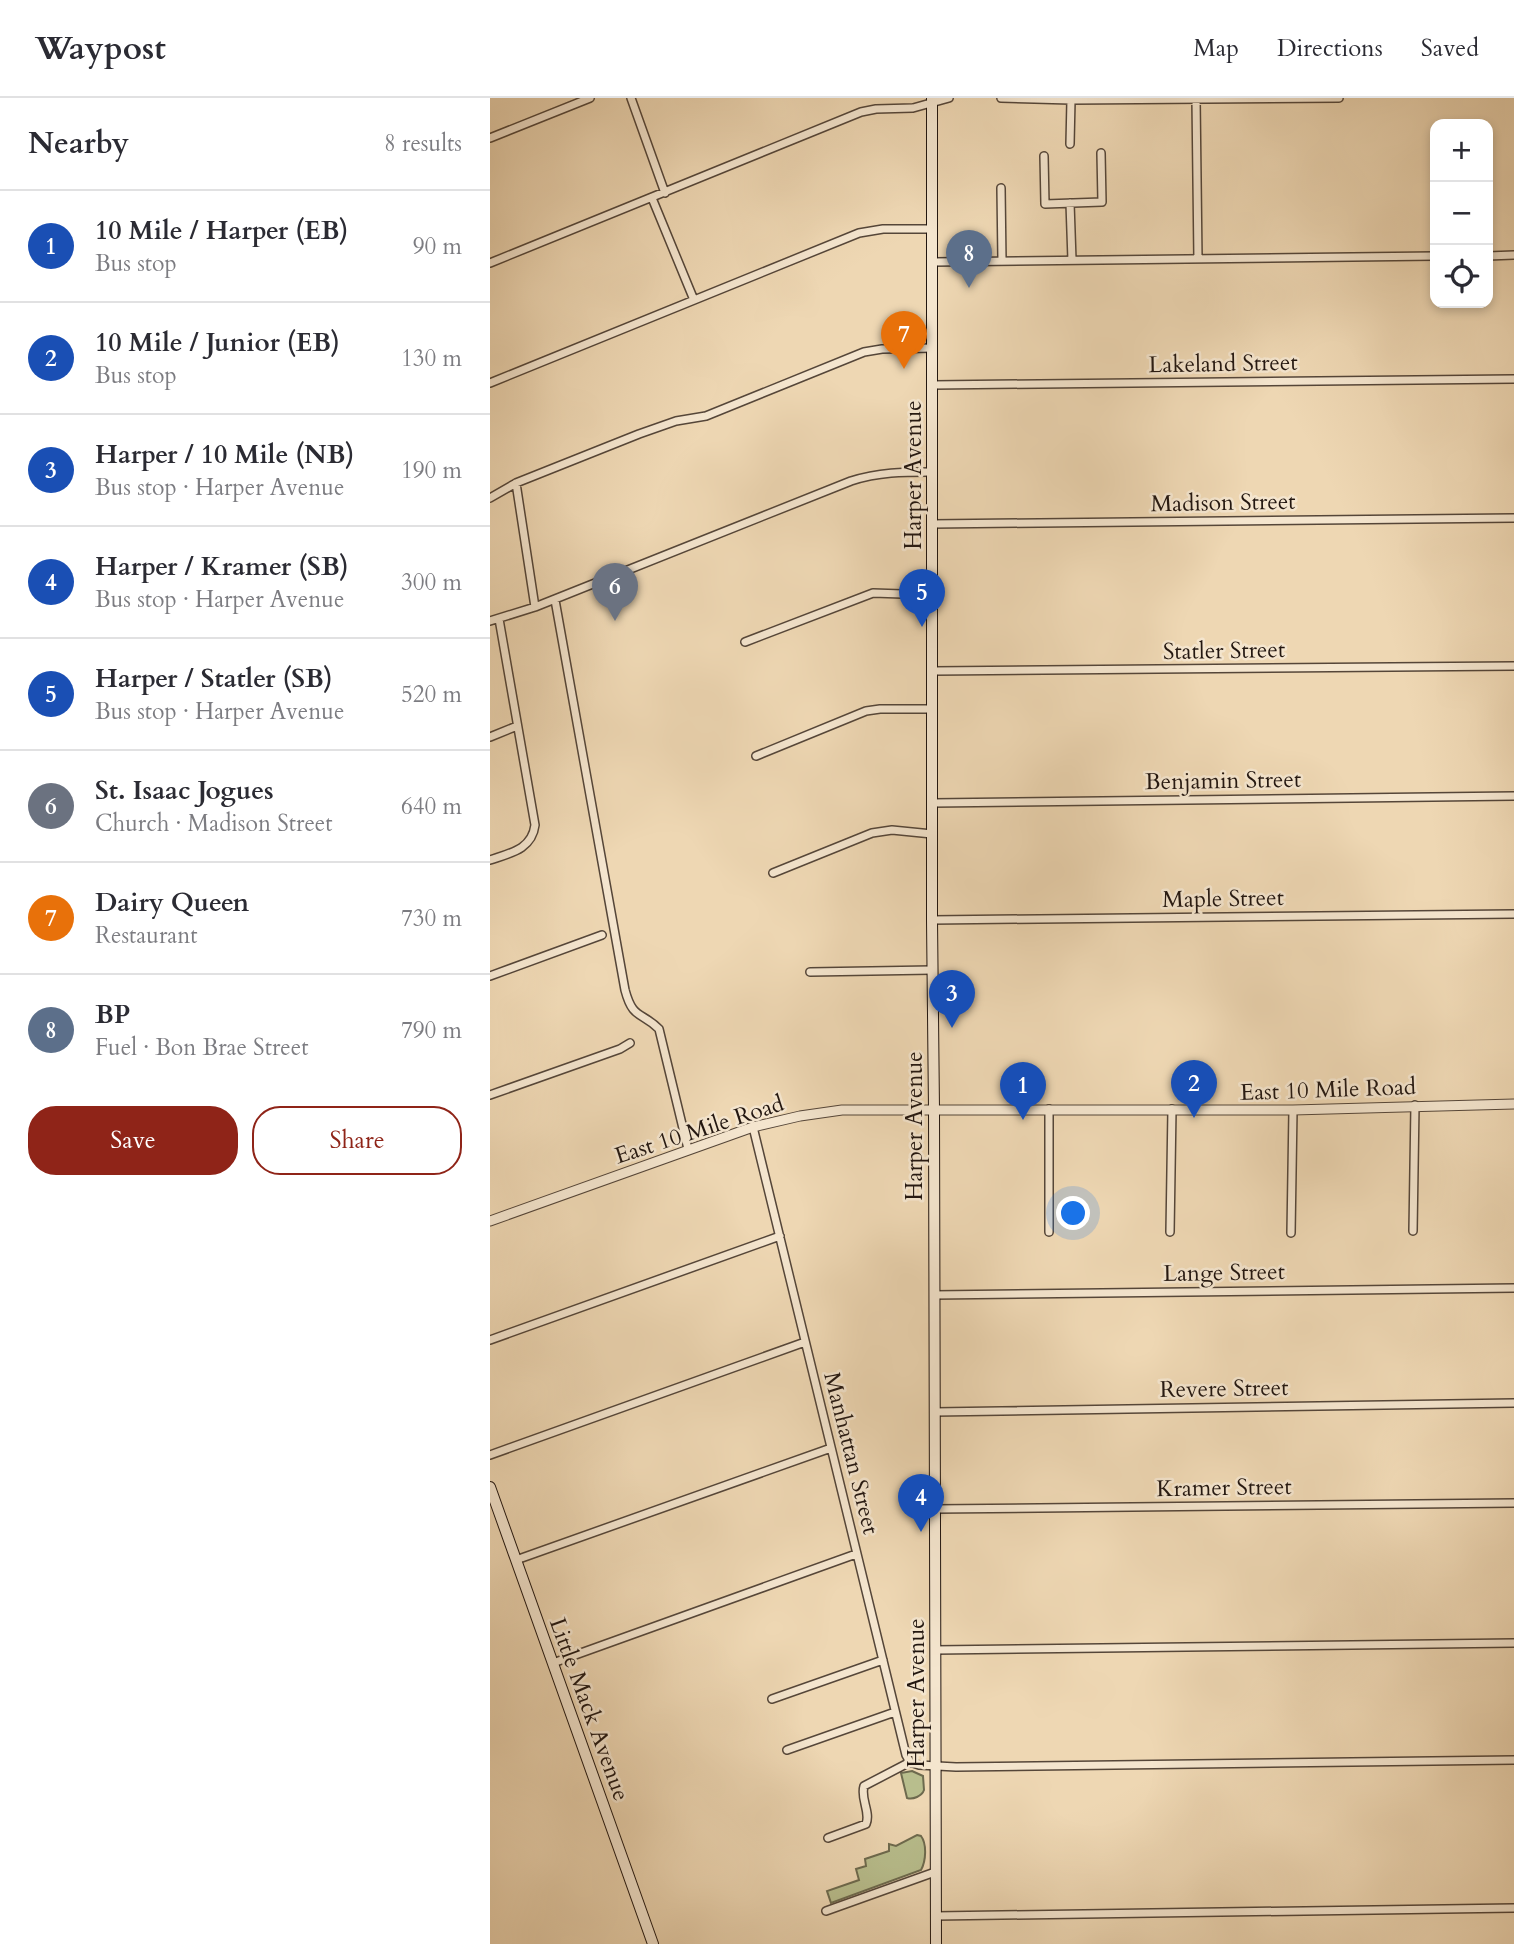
<!DOCTYPE html>
<html lang="en">
<head>
<meta charset="utf-8">
<style>
	body { margin:0; font-family:Cardo,serif; background:#f7f7f7; color:#2b2b33 }
	.controls { position:absolute; right:21px; top:21px; display:grid; overflow:hidden; border-radius:14px; box-shadow:0 4px 10px #0003 }
	.controls button { width:63px; height:63px; display:grid; place-items:center; padding:0; border:0; border-bottom:2px solid #e1e1e2; background:#fff; color:#2b2b33; font:35px sans-serif }
	.you { position:absolute; left:584px; top:1116px; width:24px; height:24px; margin:-18px; border:5px solid #fff; border-radius:50%; background:#1a73e8; box-shadow:0 0 0 10px #1a73e833 }
	.badge { display:grid; place-items:center; width:46px; height:46px; border-radius:50%; background:#8f2418; color:#fff; font-size:23px; font-weight:700 }
	.pin { position:absolute; translate:-50% -58px; filter:drop-shadow(0 2px 4px #0008) }
	.pin::after { content:''; position:absolute; top:37px; width:24px; height:21px; background:inherit; clip-path:polygon(0 0,100% 0,50% 100%) }
	.list { margin:0; padding:0; list-style:none }
	h2 { display:flex; justify-content:space-between; align-items:center; height:91px; margin:0; padding:0 28px; font-size:30px }
	h2 small { font-size:23px; font-weight:400; color:#7c7c81 }
	.list li { display:grid; grid-template-columns:46px 1fr auto; gap:21px; align-items:center; box-sizing:border-box; height:112px; padding:0 28px; border-top:2px solid #e1e1e2 }
	.list b { display:block; font-size:26px; white-space:nowrap }
	.list p { margin:0; font-size:23px; white-space:nowrap; color:#7c7c81 }
	.list em { font-size:23px; font-style:normal; color:#7c7c81 }
	.actions { display:flex; gap:14px; padding:21px 28px }
	.actions a { flex:1; padding:16px 0; border:2px solid #8f2418; border-radius:28px; text-align:center; font-size:24px; color:#8f2418 }
	.actions .main { background:#8f2418; color:#fff }
	.icon { flex:none; width:38px; height:38px; fill:none; stroke:currentColor; stroke-width:2; stroke-linecap:round; stroke-linejoin:round }
	.map { position:relative; flex:none; width:1024px; height:1846px; overflow:hidden }
	header { display:flex; align-items:center; gap:42px; box-sizing:border-box; height:98px; padding:0 35px; background:#fff; border-bottom:2px solid #e1e1e2 }
	header strong { font-size:33px }
	nav { display:flex; gap:38px; margin-inline-start:auto; font-size:24px }
	main { display:flex }
	aside { flex:1; background:#fff }
	.map>svg:first-child { display:block }
	.green { fill:#b8be8d; stroke:#6d6a4e; stroke-width:2 }
	.lines { fill:none; stroke-linecap:round; stroke-linejoin:round }
	.minor-casing { stroke:#554639; stroke-width:10 }
	.tertiary-casing { stroke:#554639; stroke-width:11 }
	.secondary-casing { stroke:#221610; stroke-width:12 }
	.minor { stroke:#f4e5ce; stroke-width:7 }
	.tertiary { stroke:#f4e5ce; stroke-width:9 }
	.secondary { stroke:#f4e5ce; stroke-width:10 }
	.labels { text-anchor:middle; stroke-width:5; stroke-linejoin:round; paint-order:stroke }
	.street-label { font-size:23px; fill:#221610; stroke:#f4e5ce }
</style>
</head>
<body>
<header>
<strong>Waypost</strong>
<nav><a>Map</a><a>Directions</a><a>Saved</a></nav>
</header>
<main>
<aside>
<h2>Nearby<small>8 results</small></h2>
<ul class="list">
<li><span class="badge" style="background:#1a4fb4">1</span><div><b>10 Mile / Harper (EB)</b><p>Bus stop</p></div><em>90 m</em></li>
<li><span class="badge" style="background:#1a4fb4">2</span><div><b>10 Mile / Junior (EB)</b><p>Bus stop</p></div><em>130 m</em></li>
<li><span class="badge" style="background:#1a4fb4">3</span><div><b>Harper / 10 Mile (NB)</b><p>Bus stop · Harper Avenue</p></div><em>190 m</em></li>
<li><span class="badge" style="background:#1a4fb4">4</span><div><b>Harper / Kramer (SB)</b><p>Bus stop · Harper Avenue</p></div><em>300 m</em></li>
<li><span class="badge" style="background:#1a4fb4">5</span><div><b>Harper / Statler (SB)</b><p>Bus stop · Harper Avenue</p></div><em>520 m</em></li>
<li><span class="badge" style="background:#6b7280">6</span><div><b>St. Isaac Jogues</b><p>Church · Madison Street</p></div><em>640 m</em></li>
<li><span class="badge" style="background:#e8710a">7</span><div><b>Dairy Queen</b><p>Restaurant</p></div><em>730 m</em></li>
<li><span class="badge" style="background:#5c6f8a">8</span><div><b>BP</b><p>Fuel · Bon Brae Street</p></div><em>790 m</em></li>
</ul>
<div class="actions"><a class="main">Save</a><a>Share</a></div>
</aside>
<div class="map">
<svg width="1024" height="1846" viewBox="0 0 1024 1846">
	<rect width="100%" height="100%" fill="#eed7b3"/>
	<filter id="stains"><feTurbulence type="fractalNoise" baseFrequency=".00286" numOctaves="4"/><feColorMatrix values="0 0 0 0 .2 0 0 0 0 .09 0 0 0 0 .02 0 0 0 .5 -.17"/></filter>
	<radialGradient id="worn" r=".72"><stop offset=".6" stop-color="#630" stop-opacity="0"/><stop offset="1" stop-color="#630" stop-opacity=".3"/></radialGradient>
	<path class="green" d="M422 1673 433 1678 434 1692C432 1698 423 1702 417 1700L411 1675Z
		M427 1737 431 1738C437 1746 436 1763 431 1772L341 1805 337 1793 369 1782 366 1771 376 1768 375 1761 399 1753V1746L406 1748Z"/>
	<g class="lines">
		<g class="minor-casing">
			<path id="minor" d="M141 0 175 95
				M511 0 581 2 849 0
				M706 1 708 161
				M0 40 100 0
				M580 46 581 2
				M554 58 555 106 612 104 611 55
				M511 90 512 163
				M162 100 204 202
				M580 105 582 162
				M998 158 1024 157
				M443 164 945 158
				M0 165 371 14 386 11 423 10 459 0
				M0 285 369 135 393 131H442
				M443 287 1024 281
				M26 385 45 509
				M0 400 26 385 149 336 186 323 216 318 374 254 392 251 443 250
				M442 426 1024 420
				M65 502 135 892C143 922 151 913 169 931L198 1051
				M0 523 45 509 361 383C389 374 413 374 441 374
				M255 544 383 495 442 497
				M444 573 1024 568
				M0 639 27 628
				M266 658 376 613 390 611H443
				M443 705 1024 698
				M0 762C21 755 42 751 45 727L9 521
				M283 775 382 735 402 732 442 736
				M442 822 1024 816
				M320 874 442 872
				M0 878 112 837
				M0 997 130 951 140 945
				M263 1029 416 1657 420 1664 429 1667 466 1669 1024 1662
				M923 1133 925 1007
				M559 1134V1011
				M680 1134 682 1011
				M801 1135 803 1012
				M444 1197 1024 1190
				M0 1242 290 1138
				M445 1314 1024 1305
				M0 1357 315 1244
				M445 1411 1024 1405
				M26 1462 341 1350
				M445 1552 1024 1545
				M63 1565 366 1456
				M282 1601 393 1562
				M297 1652 405 1614
				M338 1740 376 1726C381 1714 370 1701 374 1688L420 1664
				M336 1813 445 1774
				M446 1818 1024 1810"/>
		</g>
		<g class="tertiary-casing">
			<path id="tertiary" d="M0 1123 263 1029 310 1018 352 1012H803L1024 1006"/>
		</g>
		<g class="secondary-casing">
			<path id="secondary" d="M442 0V822L444 1012 446 1846
				M0 1389 163 1846"/>
		</g>
		<use href="#minor" class="minor"/>
		<use href="#tertiary" class="tertiary"/>
		<use href="#secondary" class="secondary"/>
	</g>
	<g class="labels">
		<g class="street-label">
			<text transform="translate(733 265) rotate(-1)" y="8">Lakeland Street</text>
			<text transform="translate(423 377) rotate(-90)" y="8">Harper Avenue</text>
			<text transform="translate(733 404) rotate(-1)" y="8">Madison Street</text>
			<text transform="translate(734 552) rotate(-1)" y="8">Statler Street</text>
			<text transform="translate(733 682) rotate(-1)" y="8">Benjamin Street</text>
			<text transform="translate(733 800) rotate(-1)" y="8">Maple Street</text>
			<text transform="translate(838 991) rotate(-2)" y="8">East 10 Mile Road</text>
			<text transform="translate(424 1028) rotate(-90)" y="8">Harper Avenue</text>
			<text transform="translate(209 1031) rotate(-18)" y="8">East 10 Mile Road</text>
			<text transform="translate(734 1174) rotate(-1)" y="8">Lange Street</text>
			<text transform="translate(734 1290) rotate(-1)" y="8">Revere Street</text>
			<text transform="translate(362 1355) rotate(76)" y="8">Manhattan Street</text>
			<text transform="translate(734 1389) rotate(-1)" y="8">Kramer Street</text>
			<text transform="translate(426 1595) rotate(-90)" y="8">Harper Avenue</text>
			<text transform="translate(100 1611) rotate(70)" y="8">Little Mack Avenue</text>
		</g>
	</g>
	<rect width="100%" height="100%" filter="url(#stains)"/>
	<rect width="100%" height="100%" fill="url(#worn)"/>
</svg>
<div class="controls">
<button>+</button>
<button>−</button>
<button><svg class="icon" aria-label="locate" viewBox="0 0 24 24"><circle cx="12" cy="12" r="6"/><path d="M12 2v4M12 18v4M2 12h4M18 12h4"/></svg></button>
</div>
<div class="you"></div>
<div class="pin badge" style="left:533px;top:1022px;background:#1a4fb4">1</div>
<div class="pin badge" style="left:704px;top:1020px;background:#1a4fb4">2</div>
<div class="pin badge" style="left:462px;top:930px;background:#1a4fb4">3</div>
<div class="pin badge" style="left:431px;top:1434px;background:#1a4fb4">4</div>
<div class="pin badge" style="left:432px;top:529px;background:#1a4fb4">5</div>
<div class="pin badge" style="left:125px;top:523px;background:#6b7280">6</div>
<div class="pin badge" style="left:414px;top:271px;background:#e8710a">7</div>
<div class="pin badge" style="left:479px;top:190px;background:#5c6f8a">8</div>
</div>
</main>
</body>
</html>
